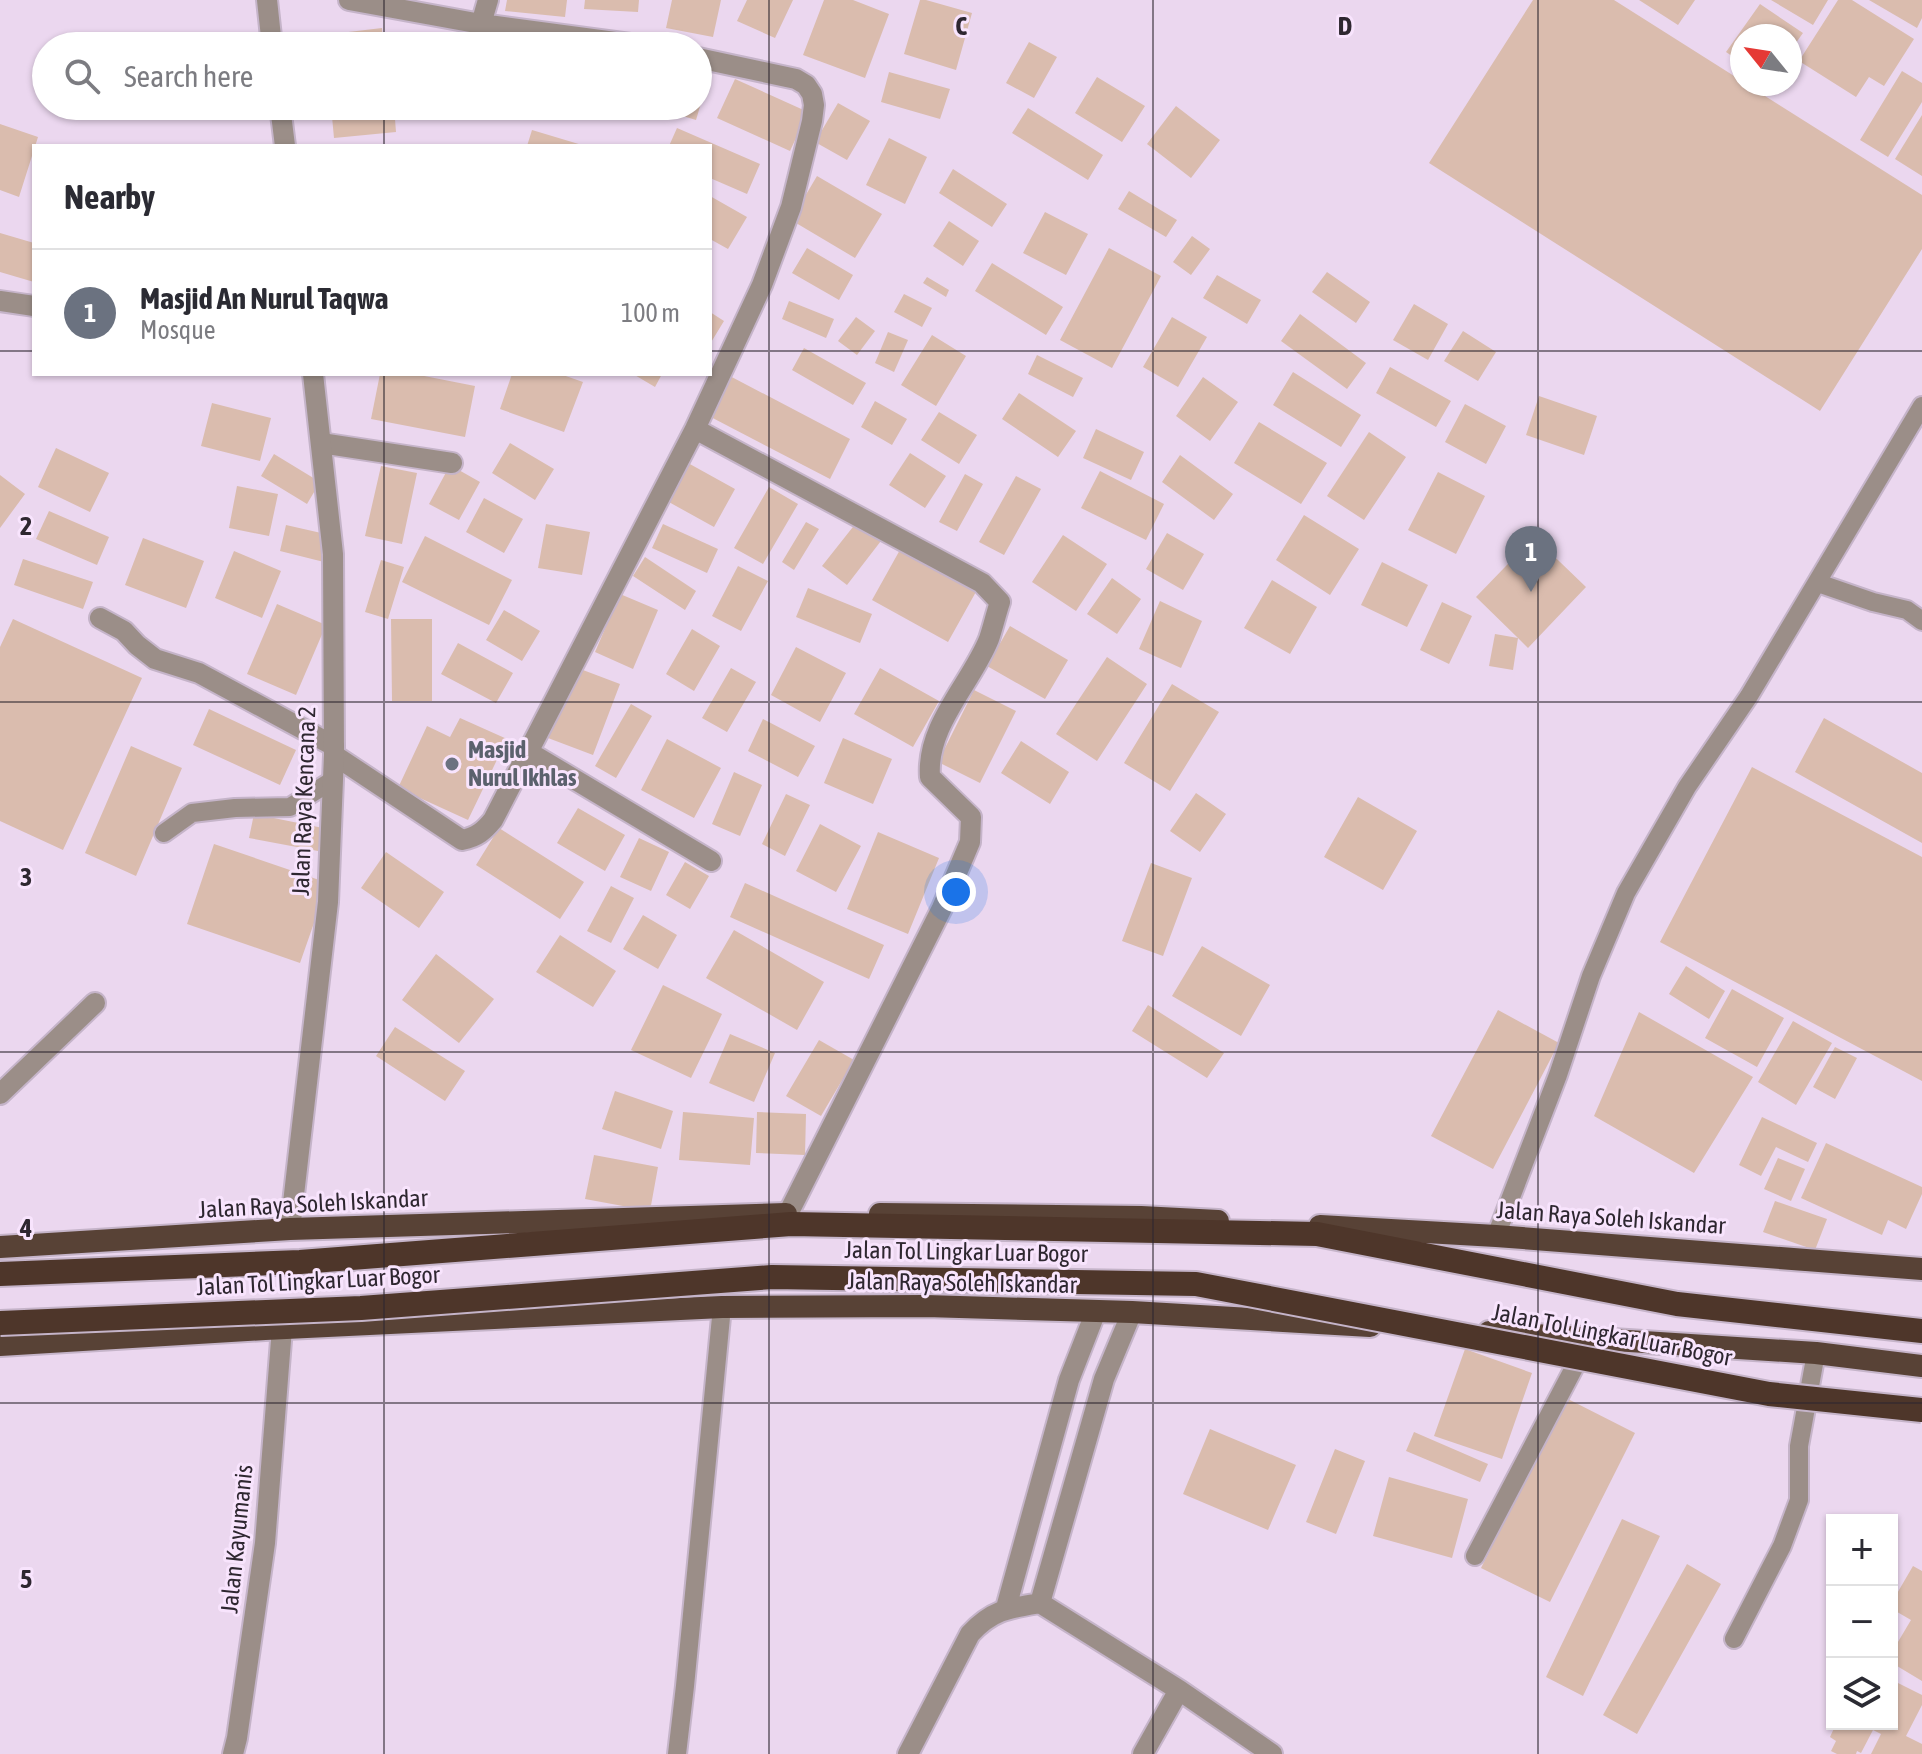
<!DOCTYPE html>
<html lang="en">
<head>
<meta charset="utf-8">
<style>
	body { margin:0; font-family:"Asap Condensed",sans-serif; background:#f7f7f7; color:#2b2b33 }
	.controls { position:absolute; right:24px; bottom:24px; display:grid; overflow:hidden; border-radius:0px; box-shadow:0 2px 6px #0004 }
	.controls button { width:72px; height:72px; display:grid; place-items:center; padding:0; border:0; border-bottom:2px solid #e1e1e2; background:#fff; color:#2b2b33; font:40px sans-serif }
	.compass { position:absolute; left:1730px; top:24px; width:72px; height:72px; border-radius:50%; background:#fff; box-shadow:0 2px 6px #0004; rotate:300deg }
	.you { position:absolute; left:956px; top:892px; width:28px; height:28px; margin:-20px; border:6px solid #fff; border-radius:50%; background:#1a73e8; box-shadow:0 0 0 12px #1a73e833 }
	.badge { display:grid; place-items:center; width:52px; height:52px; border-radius:50%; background:#2563eb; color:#fff; font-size:26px; font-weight:700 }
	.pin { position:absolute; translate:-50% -66px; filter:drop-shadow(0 2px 4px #0008) }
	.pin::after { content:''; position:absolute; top:42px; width:28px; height:24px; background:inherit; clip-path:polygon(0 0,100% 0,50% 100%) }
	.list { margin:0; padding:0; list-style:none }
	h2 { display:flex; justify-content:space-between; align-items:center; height:104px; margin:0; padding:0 32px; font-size:34px }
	h2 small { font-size:26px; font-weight:400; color:#7c7c81 }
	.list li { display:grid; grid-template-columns:52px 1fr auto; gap:24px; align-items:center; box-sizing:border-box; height:128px; padding:0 32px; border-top:2px solid #e1e1e2 }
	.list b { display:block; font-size:30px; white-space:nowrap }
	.list p { margin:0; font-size:26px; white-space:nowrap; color:#7c7c81 }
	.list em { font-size:26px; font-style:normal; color:#7c7c81 }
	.icon { flex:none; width:44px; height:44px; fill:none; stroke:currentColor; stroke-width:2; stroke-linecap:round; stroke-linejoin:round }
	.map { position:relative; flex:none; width:1922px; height:1754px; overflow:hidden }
	.search { position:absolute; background:#fff; box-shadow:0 2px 6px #0004; left:32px; top:32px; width:680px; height:88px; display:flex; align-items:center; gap:20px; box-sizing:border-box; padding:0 28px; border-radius:44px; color:#7c7c81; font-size:30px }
	.panel { position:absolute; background:#fff; box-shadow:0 2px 6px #0004; left:32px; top:144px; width:680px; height:232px; border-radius:0px }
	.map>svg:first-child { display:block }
	.building { fill:#dabcae }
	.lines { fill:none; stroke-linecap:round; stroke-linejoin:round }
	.service-casing { stroke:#c5b4c9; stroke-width:22 }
	.minor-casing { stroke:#c5b4c9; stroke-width:24 }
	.tertiary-casing { stroke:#c5b4c9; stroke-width:24 }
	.trunk-casing { stroke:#c5b4c9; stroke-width:26 }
	.motorway-casing { stroke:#c5b4c9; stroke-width:28 }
	.service { stroke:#9b8e88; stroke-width:18 }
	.minor { stroke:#9b8e88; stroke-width:20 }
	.tertiary { stroke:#9b8e88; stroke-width:20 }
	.trunk { stroke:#584236; stroke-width:22 }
	.motorway { stroke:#4e362a; stroke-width:24 }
	.motorway-bridge-casing { stroke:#c5b4c9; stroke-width:28; stroke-linecap:butt }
	.motorway-bridge { stroke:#4e362a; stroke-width:24 }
	.grid { fill:none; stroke:#2e2730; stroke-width:2; stroke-opacity:0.55 }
	.worship-dot { fill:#6b7280; stroke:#f8e4fd; stroke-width:3 }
	.labels { text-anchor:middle; stroke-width:6; stroke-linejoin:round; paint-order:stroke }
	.worship-label { font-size:24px; font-weight:bold; fill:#5b616d; stroke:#f8e4fd; text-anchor:start }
	.street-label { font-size:24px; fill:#2e2730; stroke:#f8e4fd }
	.grid-label { font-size:26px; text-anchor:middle; font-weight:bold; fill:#2e2730; stroke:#f8e4fd; stroke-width:6; stroke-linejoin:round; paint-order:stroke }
</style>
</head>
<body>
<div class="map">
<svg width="1922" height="1754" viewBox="0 0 1922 1754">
	<rect width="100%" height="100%" fill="#ebd7ef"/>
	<path class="building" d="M507 0H567L565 17 505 11Z
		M585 0H639L638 12 584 9Z
		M672 0H721L713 37 666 28Z
		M747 0H793L775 38 737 21Z
		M824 0H853L889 14 865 78 803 55Z
		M920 0H926L972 13 956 70 904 54Z
		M1533 0H1614L1742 81V84H1746L1922 195V249L1820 411 1429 163Z
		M1639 0H1695L1678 25Z
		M1771 0H1828L1813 25Z
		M1838 0H1852L1914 39 1884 86 1869 77 1856 97 1799 61Z
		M1869 0H1922V18L1917 28Z
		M1760 4 1803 33 1790 51V36H1742V63L1726 52Z
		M382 28 383 46H324L323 35Z
		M1029 42 1057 57 1034 98 1006 83Z
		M698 69 710 73 696 120 653 107 698 106Z
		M1902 71 1922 83V102L1888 157 1860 140Z
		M889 72 950 89 940 119 881 102Z
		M1097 77 1145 106 1122 142 1075 113Z
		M735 79 808 112 790 151 717 118Z
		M838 103 870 121 847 160 815 142Z
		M331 106H394L396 132 334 138Z
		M1176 106 1220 140 1191 178 1147 144Z
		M1028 108 1103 155 1088 180 1012 133Z
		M1922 115V176L1895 159Z
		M0 124 38 137 19 197 0 190Z
		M677 128 760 164 747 194 710 178V146H669Z
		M532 130 582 145V146H527Z
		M889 138 927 157 905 204 866 185Z
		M953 169 1007 204 992 227 939 193Z
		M817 176 882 214 855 258 791 220Z
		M1129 191 1177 220 1166 237 1118 209Z
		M710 196 747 217 728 249 710 239Z
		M1045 212 1088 234 1066 275 1023 253Z
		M949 221 979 241 963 266 933 246Z
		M0 233 34 243V282L0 272Z
		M1192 236 1210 249 1191 275 1173 262Z
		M807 248 853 275 839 300 792 273Z
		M1109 248 1161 276 1112 368 1060 340Z
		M992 263 1063 307 1046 335 975 291Z
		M1327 272 1370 302 1356 323 1312 292Z
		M1217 275 1261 300 1247 324 1203 298Z
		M927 277 949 290 946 297 923 283Z
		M904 294 932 308 922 327 894 312Z
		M789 301 834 319 826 338 782 319Z
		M1414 304 1448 324 1428 360 1393 340Z
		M710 312 724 321 710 344Z
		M1300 314 1366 363 1347 389 1281 341Z
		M856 317 875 331 857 355 838 341Z
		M1172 317 1207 337 1178 387 1143 367Z
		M1463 331 1496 352 1478 381 1444 361Z
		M888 332 908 340 894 372 875 363Z
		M932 335 966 356 936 406 901 385Z
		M804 348 866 383 853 405 792 370Z
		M1037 355 1083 378 1073 397 1028 374Z
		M1390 367 1451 401 1436 427 1376 393Z
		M1293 372 1361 415 1341 447 1273 405Z
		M380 374H414L475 386 465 437 371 419Z
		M512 374H560L583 382 564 432 500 409Z
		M633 374H662L655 387Z
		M726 374 850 439 830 479 705 414Z
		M1203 377 1238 402 1210 441 1176 416Z
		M1019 393 1076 431 1058 457 1002 419Z
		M1539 396 1597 416 1584 455 1526 435Z
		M875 401 907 419 892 445 861 427Z
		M212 403 271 418 260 461 201 446Z
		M1465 404 1506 426 1486 464 1445 442Z
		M939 412 977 435 959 464 921 440Z
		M1259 422 1327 463 1301 504 1234 463Z
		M1096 429 1144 452 1131 480 1083 458Z
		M1369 432 1406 457 1364 520 1327 496Z
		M510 443 554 469 535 500 492 473Z
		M56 448 109 473 90 512 38 487Z
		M910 453 946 476 925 508 889 485Z
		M274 454 320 482 307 504 261 476Z
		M1180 455 1233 494 1214 520 1162 482Z
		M688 463 735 489 714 527 667 501Z
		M450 465 480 482 459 520 429 504Z
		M381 466 417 473 402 544 365 536Z
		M1100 471 1164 504 1146 540 1081 508Z
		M1438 472 1485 496 1456 554 1408 530Z
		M965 474 983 484 957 531 939 522Z
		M0 475 25 494 0 528Z
		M1016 476 1041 489 1004 555 979 542Z
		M237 486 278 494 269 536 229 528Z
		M769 487 798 504 763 564 734 548Z
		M484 498 523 519 504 553 466 532Z
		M49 511 109 537 97 565 36 539Z
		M1304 515 1359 549 1330 595 1276 560Z
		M860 518 884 537 847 585 822 566Z
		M806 522 819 529 794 570 782 562Z
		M546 524 590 532 582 575 538 568Z
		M663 524 718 549 707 573 652 548Z
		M286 525 330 535 324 562 280 551Z
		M1167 533 1204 554 1183 590 1146 569Z
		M1063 535 1107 564 1076 611 1032 582Z
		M425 536 512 580 489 625 402 582Z
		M1534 537 1586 587 1528 648 1518 638 1513 670 1489 666 1495 634 1518 638 1476 597Z
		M143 538 204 561 186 608 125 585Z
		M901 548 977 590 948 642 872 600Z
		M234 551 281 571 262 618 215 598Z
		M645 557 696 591 685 610 633 576Z
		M23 559 93 582 83 609 14 585Z
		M381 560 404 567 388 619 365 612Z
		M1382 562 1428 585 1407 627 1361 605Z
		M738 566 768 581 741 631 712 616Z
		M1112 578 1141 599 1117 634 1087 614Z
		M1272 580 1317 607 1290 654 1244 628Z
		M808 588 872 614 860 643 796 617Z
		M620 594 658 610 633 669 595 652Z
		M1160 601 1202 621 1181 668 1139 649Z
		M1442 602 1472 616 1449 664 1420 650Z
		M277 604 326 625 296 695 247 674Z
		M504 610 540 631 522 661 486 640Z
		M13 619 142 678 63 850 0 821V647Z
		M391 619H432V701H392Z
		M1010 626 1068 660 1045 699 987 666Z
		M692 629 720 646 694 691 666 674Z
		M458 643 513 673 496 703 441 674Z
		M796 647 846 673 820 722 771 695Z
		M1107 657 1147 684 1097 761 1056 734Z
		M575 667 620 684 593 755 548 738Z
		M731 668 756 682 727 732 702 718Z
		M880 668 939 701 913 747 854 714Z
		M1172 684 1219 712 1170 791 1124 763Z
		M974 690 1016 711 980 783 938 762Z
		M631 704 652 716 616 778 595 766Z
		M209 709 296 750 280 785 193 745Z
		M460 718 507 739 468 820 398 788 427 726 450 737Z
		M1824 718 1922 773V843L1795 772Z
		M763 719 815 746 798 777 748 751Z
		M843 738 892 759 873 804 824 783Z
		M667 739 721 768 694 818 641 790Z
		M1021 741 1069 772 1050 804 1001 773Z
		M131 746 182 768 136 876 85 853Z
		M1752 767 1922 857V1081L1660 942Z
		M734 772 762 785 740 836 712 824Z
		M1196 793 1226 814 1200 852 1170 831Z
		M786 794 810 805 785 856 762 844Z
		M1358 797 1417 831 1383 890 1324 857Z
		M578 808 625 835 605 871 557 843Z
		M254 814 323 828 318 851 249 838Z
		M820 824 861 846 836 892 796 871Z
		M499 828 584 882 560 919 476 865Z
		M878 832 939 858 908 934 847 909Z
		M639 838 669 852 651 891 620 877Z
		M214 844 328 883 300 963 187 924Z
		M386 852 444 892 419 928 361 888Z
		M685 862 709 876 690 909 666 895Z
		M1151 863 1192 878 1163 956 1122 941Z
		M745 883 884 945 869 979 730 917Z
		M611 886 634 898 611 943 587 931Z
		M643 915 677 935 658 969 623 949Z
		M734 930 824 982 797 1030 706 978Z
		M560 935 616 971 593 1007 536 972Z
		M1202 946 1270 985 1241 1036 1172 996Z
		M436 954 494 999 459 1043 402 1000Z
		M1686 966 1725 991 1709 1019 1669 994Z
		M663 985 722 1014 691 1078 631 1050Z
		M1732 989 1784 1018 1757 1067 1705 1038Z
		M1148 1005 1224 1053 1207 1078 1132 1031Z
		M1498 1010 1559 1043 1493 1169 1431 1136Z
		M1639 1012 1753 1077 1694 1173 1594 1116Z
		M1793 1021 1832 1043 1796 1105 1758 1082Z
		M395 1027 465 1071 445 1101 376 1056Z
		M730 1034 775 1053 754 1102 709 1083Z
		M819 1040 854 1060 821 1116 786 1096Z
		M1835 1047 1857 1058 1835 1099 1813 1087Z
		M615 1091 673 1111 661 1149 602 1129Z
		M683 1112 754 1118 750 1165 679 1160Z
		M757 1112 806 1114 805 1155 756 1153Z
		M1762 1117 1817 1143 1808 1162 1776 1147 1761 1176 1739 1165Z
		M1826 1143 1922 1187V1194L1906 1229 1888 1220 1882 1235 1801 1198Z
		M594 1155 658 1167 650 1211 585 1199Z
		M1778 1158 1805 1169 1791 1201 1764 1189Z
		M1775 1201 1827 1219 1815 1250 1763 1232Z
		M1465 1349 1532 1373 1502 1459 1434 1436Z
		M1566 1398 1635 1433 1550 1602 1481 1568Z
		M1210 1429 1296 1465 1268 1530 1183 1494Z
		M1414 1432 1488 1464 1480 1482 1406 1451Z
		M1335 1449 1365 1461 1336 1534 1306 1522Z
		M1389 1477 1468 1499 1452 1558 1373 1536Z
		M1622 1519 1660 1536 1583 1696 1546 1677Z
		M1687 1564 1721 1584 1637 1734 1603 1715Z
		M1913 1566 1922 1571V1681L1892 1663V1652L1911 1620 1892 1609V1602Z
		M1892 1680 1922 1695V1705L1906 1736 1922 1744V1754H1871L1881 1734 1873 1730 1861 1753 1857 1751 1856 1754H1837L1831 1751 1836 1741 1830 1737 1836 1724H1892Z"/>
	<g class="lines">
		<g class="service-casing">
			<path id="service" d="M1818 583 1873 602 1907 610 1922 621
				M164 833 192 813 235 808 290 807 333 780
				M1496 1236 1558 1075 1591 976 1626 893 1687 787 1749 696 1922 406
				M1475 1556 1585 1347
				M1734 1639 1782 1546 1799 1500V1446L1816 1353
				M677 1754 685 1686 722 1307"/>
		</g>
		<g class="minor-casing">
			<path id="minor" d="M349 0 481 24 645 46
				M481 24 488 0
				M0 301 34 306
				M695 429 982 583 1000 602C996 614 993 627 989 639 971 684 926 725 930 777L971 817 970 842 942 908 788 1214
				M321 443 452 463
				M100 618 124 631 137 645 155 659 199 673 334 746
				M527 751 711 861
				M334 755 462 840C477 837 484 831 493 820L695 429 762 285 791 207 812 121 814 105 812 94 806 85 796 79 698 58
				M0 1094 95 1003
				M1040 1603 1104 1379 1132 1312
				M1006 1608 1069 1380 1096 1311
				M908 1754 970 1634C992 1610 1009 1608 1040 1603L1179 1690 1272 1754
				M1143 1754 1179 1690"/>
		</g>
		<g class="tertiary-casing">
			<path id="tertiary" d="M267 0 272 46
				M280 106 285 146
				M290 1229 328 902 334 755 333 554 313 374
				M233 1754 237 1738 265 1543 282 1328"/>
		</g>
		<g class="trunk-casing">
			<path id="trunk" d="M880 1214 1141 1217 1218 1221
				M1320 1226 1496 1236 1922 1269
				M0 1247 290 1229 786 1214
				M1489 1332 1816 1353 1922 1366
				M0 1345 265 1329 722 1307 926 1306 1132 1312 1370 1326"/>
		</g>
		<g class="motorway-casing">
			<path id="motorway" d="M0 1274 300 1262 791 1224 1317 1234 1677 1304 1922 1331"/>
		</g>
		<use href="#service" class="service"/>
		<use href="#minor" class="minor"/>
		<use href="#tertiary" class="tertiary"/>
		<use href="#trunk" class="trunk"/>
		<use href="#motorway" class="motorway"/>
		<g class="motorway-bridge-casing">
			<path id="motorway-bridge" d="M0 1323 361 1308 772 1277 1196 1284 1769 1394 1922 1410"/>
		</g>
		<use href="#motorway-bridge" class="motorway-bridge"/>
	</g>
	<path class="grid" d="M384 0V46M769 0V1754M1153 0V1754M1538 0V1754M384 106V146M0 351H34M710 351H1922M384 374V1754M0 702H1922M0 1052H1922M0 1403H1922"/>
	<circle class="worship-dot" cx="452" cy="764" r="8"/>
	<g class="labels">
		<g class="worship-label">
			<text x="468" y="758">Masjid<tspan x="468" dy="28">Nurul Ikhlas</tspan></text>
		</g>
		<g class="street-label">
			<text transform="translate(304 801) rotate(-88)" y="8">Jalan Raya Kencana 2</text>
			<text transform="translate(313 1204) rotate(-3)" y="8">Jalan Raya Soleh Iskandar</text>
			<text transform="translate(1611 1218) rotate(4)" y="8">Jalan Raya Soleh Iskandar</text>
			<text transform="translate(966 1252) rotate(1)" y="8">Jalan Tol Lingkar Luar Bogor</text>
			<text transform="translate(318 1281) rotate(-3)" y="8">Jalan Tol Lingkar Luar Bogor</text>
			<text transform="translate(962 1283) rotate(1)" y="8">Jalan Raya Soleh Iskandar</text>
			<text transform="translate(1612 1335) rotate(11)" y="8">Jalan Tol Lingkar Luar Bogor</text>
			<text transform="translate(237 1539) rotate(-84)" y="8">Jalan Kayumanis</text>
		</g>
	</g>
	<g class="grid-label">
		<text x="961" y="35">C</text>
		<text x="1345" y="35">D</text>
		<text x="26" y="535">2</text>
		<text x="26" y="886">3</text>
		<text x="26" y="1237">4</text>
		<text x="26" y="1588">5</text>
	</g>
</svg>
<div class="controls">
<button>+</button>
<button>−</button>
<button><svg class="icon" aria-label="layers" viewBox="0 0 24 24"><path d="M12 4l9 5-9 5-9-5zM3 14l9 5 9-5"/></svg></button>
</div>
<svg class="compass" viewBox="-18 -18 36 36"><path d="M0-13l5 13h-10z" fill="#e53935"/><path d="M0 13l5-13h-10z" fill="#7c7c81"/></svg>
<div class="you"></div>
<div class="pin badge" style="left:1531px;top:592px;background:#6b7280">1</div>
<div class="search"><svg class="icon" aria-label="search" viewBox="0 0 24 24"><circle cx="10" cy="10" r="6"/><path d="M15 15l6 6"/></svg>Search here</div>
<section class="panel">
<h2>Nearby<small></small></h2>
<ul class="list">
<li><span class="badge" style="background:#6b7280">1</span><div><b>Masjid An Nurul Taqwa</b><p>Mosque</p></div><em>100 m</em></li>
</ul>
</section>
</div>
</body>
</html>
